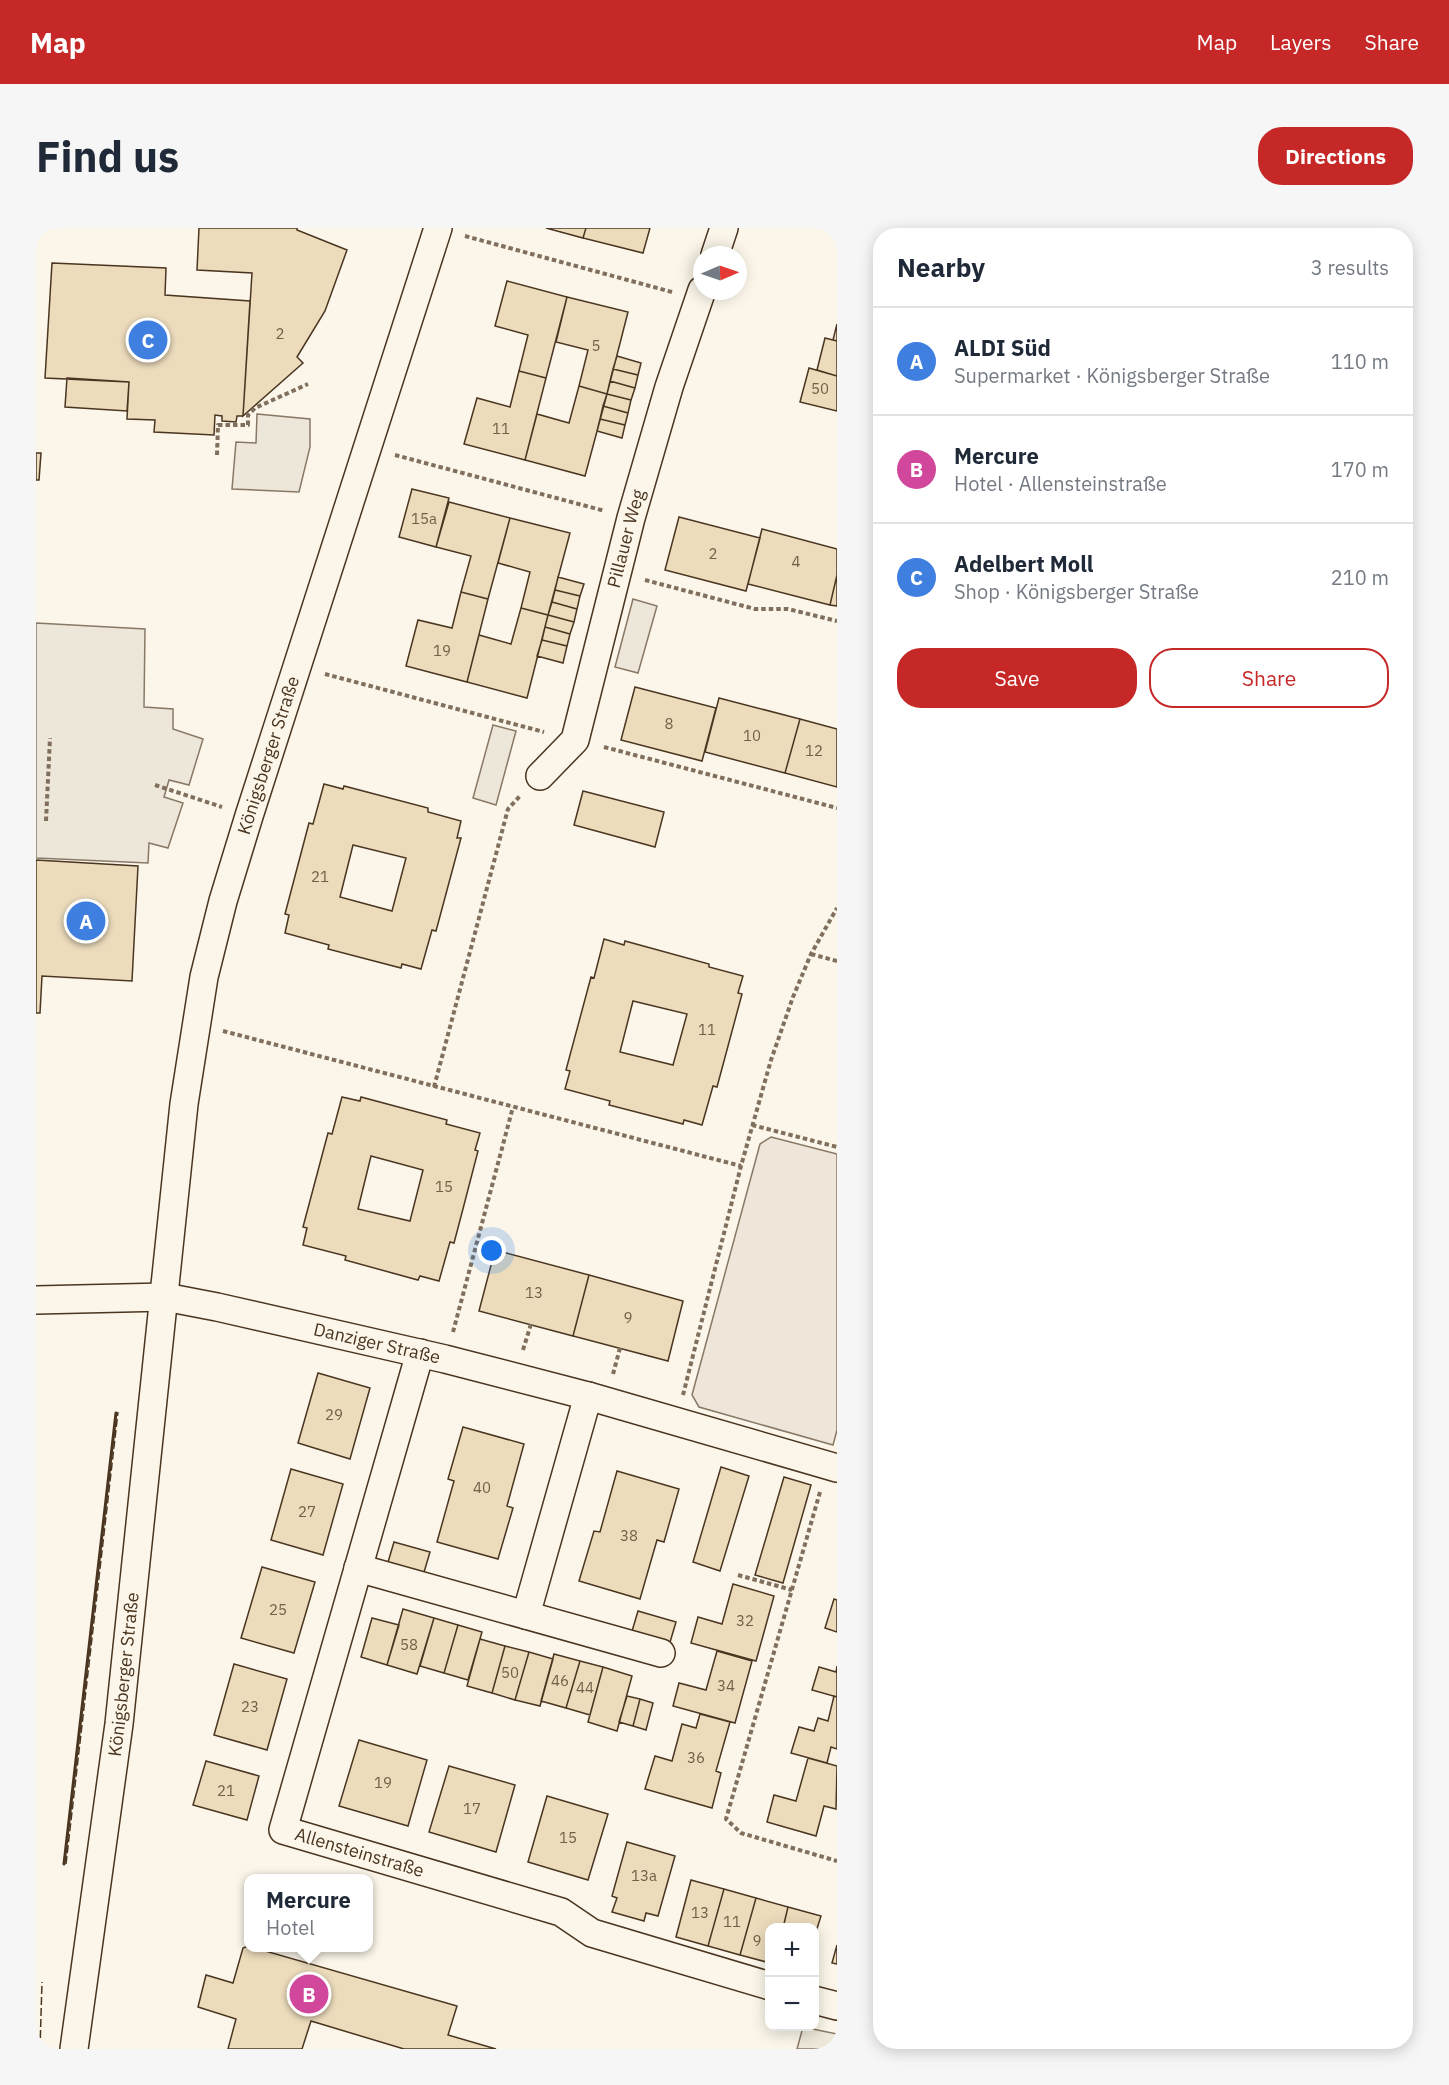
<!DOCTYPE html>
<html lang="en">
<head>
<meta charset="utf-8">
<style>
	body { margin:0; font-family:"IBM Plex Sans",sans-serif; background:#f6f6f7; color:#1f2937 }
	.controls { position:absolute; right:18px; bottom:18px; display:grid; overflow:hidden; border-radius:12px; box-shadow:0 3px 15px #0003 }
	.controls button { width:54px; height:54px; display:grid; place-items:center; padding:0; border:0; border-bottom:2px solid #e0e1e3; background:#fff; color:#1f2937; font:30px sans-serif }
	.compass { position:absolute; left:657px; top:18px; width:54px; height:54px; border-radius:50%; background:#fff; box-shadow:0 3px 15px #0003; rotate:88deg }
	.you { position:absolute; left:456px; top:1023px; width:21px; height:21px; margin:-15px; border:4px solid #fff; border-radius:50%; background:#1a73e8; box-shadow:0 0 0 9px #1a73e833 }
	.badge { display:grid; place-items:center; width:39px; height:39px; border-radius:50%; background:#c62828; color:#fff; font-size:20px; font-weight:700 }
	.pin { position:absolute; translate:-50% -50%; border:3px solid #fff; box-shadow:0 2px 6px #0006 }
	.popup { position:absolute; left:208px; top:1646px; width:129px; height:78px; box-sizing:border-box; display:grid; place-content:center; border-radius:12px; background:#fff; filter:drop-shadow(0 2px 4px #0005); font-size:20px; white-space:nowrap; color:#747a83 }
	.popup b { font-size:22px; color:#1f2937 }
	.popup::after { content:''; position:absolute; left:50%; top:100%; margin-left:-12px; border:12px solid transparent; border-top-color:#fff }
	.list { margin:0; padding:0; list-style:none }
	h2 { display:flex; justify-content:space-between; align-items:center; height:78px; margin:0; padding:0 24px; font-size:26px }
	h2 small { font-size:20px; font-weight:400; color:#747a83 }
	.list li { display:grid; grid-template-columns:39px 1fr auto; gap:18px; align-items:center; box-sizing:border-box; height:108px; padding:0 24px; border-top:2px solid #e0e1e3 }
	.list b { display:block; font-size:22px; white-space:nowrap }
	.list p { margin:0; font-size:20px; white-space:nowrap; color:#747a83 }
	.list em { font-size:20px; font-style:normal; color:#747a83 }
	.actions { display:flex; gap:12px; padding:18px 24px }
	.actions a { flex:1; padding:14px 0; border:2px solid #c62828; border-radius:24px; text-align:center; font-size:21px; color:#c62828 }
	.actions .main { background:#c62828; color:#fff }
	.map { position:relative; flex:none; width:801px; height:1821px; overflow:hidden; border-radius:24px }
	header { display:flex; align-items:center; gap:36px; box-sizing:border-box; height:84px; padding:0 30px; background:#c62828; color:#fff }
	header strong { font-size:28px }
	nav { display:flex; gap:33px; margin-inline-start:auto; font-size:21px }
	.intro { display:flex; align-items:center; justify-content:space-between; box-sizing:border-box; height:144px; padding:0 36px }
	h1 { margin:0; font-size:42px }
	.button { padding:15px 27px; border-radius:24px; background:#c62828; color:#fff; font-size:21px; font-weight:700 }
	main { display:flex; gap:36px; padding:0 36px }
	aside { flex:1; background:#fff; border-radius:24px; box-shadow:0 3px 15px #0003 }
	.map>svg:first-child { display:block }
	.green { fill:#ede6d9; stroke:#887966; stroke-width:1.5 }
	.parking { fill:#ede7d9; stroke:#887966; stroke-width:1.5 }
	.building { fill:#ecdcbc; stroke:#4a3520; stroke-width:1.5; fill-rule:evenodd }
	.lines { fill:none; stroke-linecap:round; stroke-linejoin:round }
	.minor-casing { stroke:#4a3520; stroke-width:30 }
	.path { stroke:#7f6f5c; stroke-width:4; stroke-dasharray:4.5 3; stroke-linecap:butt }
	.minor { stroke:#fbf6e9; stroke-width:27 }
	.fence { stroke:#4a3520; stroke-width:1.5; stroke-dasharray:8 3; stroke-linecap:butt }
	.wall { stroke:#4a3520; stroke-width:3 }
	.labels { text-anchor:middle; stroke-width:4.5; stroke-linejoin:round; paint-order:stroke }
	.number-label { font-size:15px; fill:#725f47 }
	.street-label { font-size:18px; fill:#4a3520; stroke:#fbf6e9 }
</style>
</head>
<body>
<header>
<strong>Map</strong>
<nav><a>Map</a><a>Layers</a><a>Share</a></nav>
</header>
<div class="intro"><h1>Find us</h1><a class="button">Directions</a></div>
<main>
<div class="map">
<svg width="801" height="1821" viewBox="0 0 801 1821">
	<rect width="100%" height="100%" fill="#fbf6e9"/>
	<path class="green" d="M735 909 801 926V1202L797 1217 663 1179 656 1167 724 916Z"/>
	<path class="parking" d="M221 186 274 191V219L263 264 196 261 200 214 220 215Z
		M597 371 621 378 602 445 579 439Z
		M0 395 109 401 108 479 137 481V501L167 511 153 557 133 552 128 569 147 575 132 620 113 615 112 635 0 630Z
		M457 497 480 503 460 577 437 570Z
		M767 1799 801 1806V1821H761Z"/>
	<path class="building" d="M163 0H261V2L311 22 289 83 261 129 267 135 207 188 216 45 161 42Z
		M510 0H550L547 10Z
		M550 0H614L607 25 547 10Z
		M16 35 130 40 129 67 214 73 207 188H201L200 194 186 193V188L179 187 178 207 118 204 119 192 91 191 93 154 9 150Z
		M471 53 531 69 510 150 483 143 492 107 459 98Z
		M531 69 592 84 571 166 543 158 552 122 520 114Z
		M801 96V113L797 112Z
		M789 110 801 113V148L781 142Z
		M581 128 605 135 602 147 577 141Z
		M773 140 801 148V183L764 174Z
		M577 141 602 147 599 160 574 153Z
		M483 143 510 150 489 232 428 216 441 170 474 179Z
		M31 150 93 154 91 183 29 179Z
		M574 153 599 160 595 172 571 166Z
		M543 158 571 166 549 248 489 232 501 186 533 195Z
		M571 166 595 172 592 185 567 178Z
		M567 178 592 185 589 197 564 191Z
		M564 191 589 197 586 210 561 203Z
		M0 225H5L3 252H0Z
		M376 261 413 270 400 319 363 309Z
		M413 274 474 290 452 371 425 364 435 328 400 319Z
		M643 289 724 310 710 363 629 342Z
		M474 290 534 305 512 387 485 380 494 344 462 335Z
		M726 301 801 321V347L794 377 712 356Z
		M801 347V378L794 377Z
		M522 349 548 356 544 368 519 362Z
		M519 362 544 368 541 381 516 374Z
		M425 364 452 371 431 454 370 438 382 392 416 400Z
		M516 374 541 381 538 394 512 387Z
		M485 380 512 387 491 470 431 454 443 407 475 416Z
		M512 387 538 394 534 406 509 399Z
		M509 399 534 406 531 418 506 412Z
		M506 412 531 418 527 435 501 428Z
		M599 459 680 480 666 533 585 512Z
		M683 470 764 491 749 545 669 524Z
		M764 491 801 501V559L749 545Z
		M288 556 307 561 308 558 392 580V584L425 593 421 610H425L400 703 396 702 385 741 366 736 365 740 292 721 293 717 249 705 253 687 249 686 273 595 277 596ZM317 617 370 630 356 683 304 669Z
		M547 563 628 584 619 619 538 597Z
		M0 632 102 638 96 753 6 748 4 785H0Z
		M568 711 588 717 589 713 673 736V739L707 748 702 765 706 766 681 859 677 858 666 897 648 892 647 896 573 877 574 873 529 861 534 843 530 842 555 749 558 750ZM597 773 651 786 637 837 584 824Z
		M306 869 324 873 325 869 411 892 410 896 444 905 439 922 442 923 428 977 418 1015 414 1014 403 1053 384 1048 382 1052 309 1032 310 1028 267 1017 271 1000 267 999 292 905 296 906ZM335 928 387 942 374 993 322 981Z
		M459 1022 553 1047 537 1108 443 1083Z
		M553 1047 647 1073 632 1133 537 1108Z
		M282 1145 334 1160 314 1231 262 1215Z
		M427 1199 488 1216 471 1278 477 1280 462 1331 401 1314 418 1253 412 1251Z
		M685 1239 713 1248 684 1343 657 1334Z
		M255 1241 307 1256 287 1327 235 1312Z
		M581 1243 643 1261 628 1314 621 1312 604 1371 543 1353 558 1303 564 1304Z
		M748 1249 775 1257 747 1355 719 1347Z
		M358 1314 394 1324 386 1351 350 1341Z
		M226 1339 279 1354 258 1425 205 1410Z
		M697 1356 738 1368 720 1433 655 1415 662 1389 686 1396Z
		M798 1371 801 1372V1404L789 1400Z
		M367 1381 398 1390 381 1446 351 1437Z
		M602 1383 640 1394 632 1421 594 1410Z
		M336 1390 363 1397 351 1437 325 1429Z
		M398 1390 422 1397 408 1445 384 1438Z
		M422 1397 446 1404 432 1452 408 1445Z
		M444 1411 469 1418 456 1465 431 1458Z
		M469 1418 493 1424 479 1472 456 1465Z
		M681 1423 716 1433 699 1495 637 1478 643 1455 670 1462Z
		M493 1424 517 1431 504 1478 479 1472Z
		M518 1426 544 1433 530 1480 505 1473Z
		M544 1433 567 1439 554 1487 530 1480Z
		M198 1436 251 1451 231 1522 178 1507Z
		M801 1438V1469L776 1462 783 1439 800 1444Z
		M567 1439 596 1448 581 1503 552 1494Z
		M591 1468 604 1471 597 1498 583 1494Z
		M798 1468 801 1469V1521L795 1519 791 1535 755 1525 763 1499 778 1503 782 1490 792 1493Z
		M604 1471 617 1475 610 1502 597 1498Z
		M664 1486 694 1494 680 1543 685 1545 676 1580 609 1561 619 1528 636 1533 646 1496 660 1500Z
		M323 1512 391 1532 372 1598 303 1578Z
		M772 1530 801 1538 800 1581 788 1578 780 1608 731 1594 738 1567 760 1573Z
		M170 1533 223 1548 211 1592 157 1577Z
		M413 1538 479 1557 460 1624 393 1604Z
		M511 1568 572 1586 552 1652 492 1634Z
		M591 1614 639 1628 622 1688 610 1685 608 1693 576 1684 581 1670 576 1668Z
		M655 1652 688 1661 672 1718 640 1709Z
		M688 1661 720 1670 704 1727 672 1718Z
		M720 1670 752 1679 747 1700H734V1735L704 1727Z
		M752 1679 785 1688 778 1710V1700H747Z
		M801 1717V1736L796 1735Z
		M212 1718 421 1778 412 1807 460 1821H368L275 1793 266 1821H192L200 1791 162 1779 170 1747 197 1755 207 1720Z"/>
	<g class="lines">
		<g class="minor-casing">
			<g id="minor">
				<path d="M679 27 688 0"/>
				<path id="s1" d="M504 548 539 512 595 290 633 159 666 62"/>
				<path id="s2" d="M0 1072 129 1069 181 1079 409 1131 552 1168 801 1240"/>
				<path id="s3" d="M384 1125 247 1602 525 1684 556 1705 734 1758"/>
				<path d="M322 1340 625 1425"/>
				<path d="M490 1387 552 1168"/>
				<path d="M778 1772 801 1778"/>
				<path id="s4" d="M38 1821 83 1496 148 876 168 749 187 673 213 588 402 0"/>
			</g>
		</g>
		<path class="path" d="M429 8 636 64
			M181 227 182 197H212V187L219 180 272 156
			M359 227 569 283
			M609 352 719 381H752L801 393
			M289 446 508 504
			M568 519 801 580
			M119 557 186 579
			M10 593 14 510
			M775 726 801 733
			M187 803 705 938
			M398 859 472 581 484 568
			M716 897 801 919
			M417 1104 477 879
			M487 1122 495 1096
			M577 1146 584 1120
			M647 1167 705 938 735 832 757 769 775 726 801 680
			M784 1264 690 1591 705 1605 801 1633
			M702 1347 756 1362"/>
		<use href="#minor" class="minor"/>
		<path class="fence" d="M0 16 5 0
			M30 1636 82 1184
			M4 1821 6 1754"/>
		<path class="wall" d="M28 1636 80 1185"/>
	</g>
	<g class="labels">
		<g class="number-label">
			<text x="244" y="111">2</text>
			<text x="560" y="123">5</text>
			<text x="784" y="166">50</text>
			<text x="465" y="206">11</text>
			<text x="388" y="296">15a</text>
			<text x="677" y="331">2</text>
			<text x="760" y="339">4</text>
			<text x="406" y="428">19</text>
			<text x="633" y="501">8</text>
			<text x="716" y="513">10</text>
			<text x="778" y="528">12</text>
			<text x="284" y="654">21</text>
			<text x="671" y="807">11</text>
			<text x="408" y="964">15</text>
			<text x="498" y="1070">13</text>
			<text x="592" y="1095">9</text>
			<text x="298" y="1192">29</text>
			<text x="446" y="1265">40</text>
			<text x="271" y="1289">27</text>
			<text x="593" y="1313">38</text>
			<text x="242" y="1387">25</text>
			<text x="709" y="1398">32</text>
			<text x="373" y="1422">58</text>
			<text x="474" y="1450">50</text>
			<text x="524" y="1458">46</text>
			<text x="690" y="1463">34</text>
			<text x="549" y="1465">44</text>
			<text x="214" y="1484">23</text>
			<text x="660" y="1535">36</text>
			<text x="347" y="1560">19</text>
			<text x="190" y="1568">21</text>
			<text x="436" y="1586">17</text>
			<text x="532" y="1615">15</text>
			<text x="608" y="1653">13a</text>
			<text x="664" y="1690">13</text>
			<text x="696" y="1699">11</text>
			<text x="721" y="1718">9</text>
		</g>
		<g class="street-label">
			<text dy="6" stroke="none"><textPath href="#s1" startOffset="258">Pillauer Weg</textPath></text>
			<text dy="6" stroke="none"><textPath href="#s4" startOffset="1311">Königsberger Straße</textPath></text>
			<text dy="6" stroke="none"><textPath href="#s2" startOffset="346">Danziger Straße</textPath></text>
			<text dy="6" stroke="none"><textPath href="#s4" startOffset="378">Königsberger Straße</textPath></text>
			<text dy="6" stroke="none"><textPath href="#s3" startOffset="576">Allensteinstraße</textPath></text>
		</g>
	</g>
</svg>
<div class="controls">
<button>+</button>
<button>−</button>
</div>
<svg class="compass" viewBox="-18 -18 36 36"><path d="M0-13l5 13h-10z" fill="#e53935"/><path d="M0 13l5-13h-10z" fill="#747a83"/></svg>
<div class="you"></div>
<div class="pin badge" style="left:50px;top:693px;background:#3f7fe0">A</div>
<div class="pin badge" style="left:273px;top:1766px;background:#d1479c">B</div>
<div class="popup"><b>Mercure</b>Hotel</div>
<div class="pin badge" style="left:112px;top:112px;background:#3f7fe0">C</div>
</div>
<aside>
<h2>Nearby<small>3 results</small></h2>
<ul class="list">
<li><span class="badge" style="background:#3f7fe0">A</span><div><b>ALDI Süd</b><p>Supermarket · Königsberger Straße</p></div><em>110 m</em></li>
<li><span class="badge" style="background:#d1479c">B</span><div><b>Mercure</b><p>Hotel · Allensteinstraße</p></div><em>170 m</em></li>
<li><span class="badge" style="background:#3f7fe0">C</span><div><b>Adelbert Moll</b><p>Shop · Königsberger Straße</p></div><em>210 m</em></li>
</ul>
<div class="actions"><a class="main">Save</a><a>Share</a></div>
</aside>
</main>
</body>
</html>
